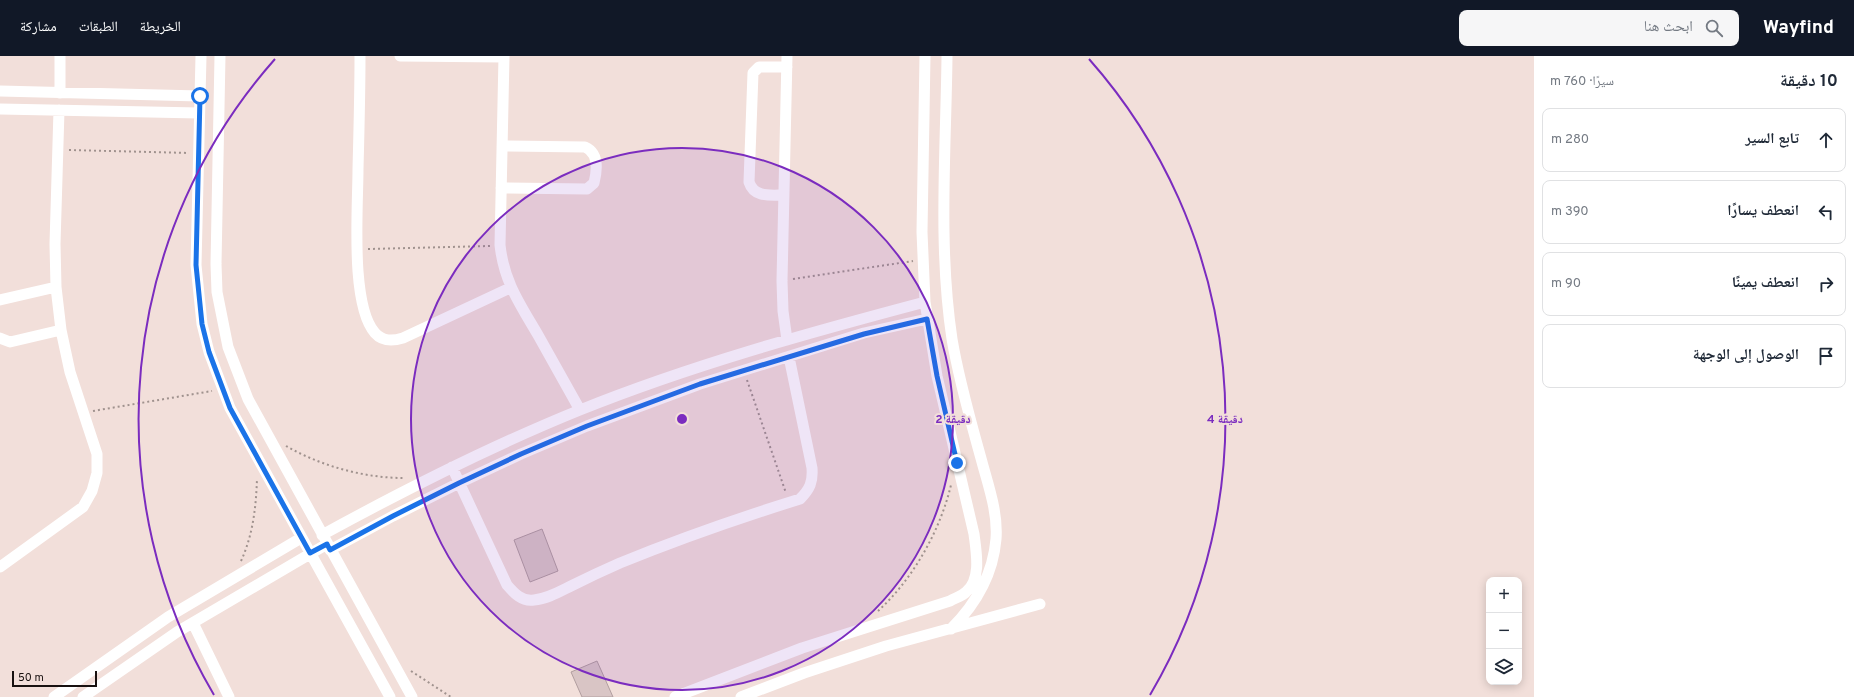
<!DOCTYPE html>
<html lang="ar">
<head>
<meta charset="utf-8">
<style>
	body { margin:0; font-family:Overpass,"Noto Naskh Arabic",sans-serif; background:#f6f6f7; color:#1f2937; direction:rtl }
	.controls { position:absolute; right:12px; bottom:12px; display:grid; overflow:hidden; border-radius:8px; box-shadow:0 2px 10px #0003 }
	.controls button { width:36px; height:36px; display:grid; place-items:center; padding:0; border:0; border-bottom:1px solid #e0e1e3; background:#fff; color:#1f2937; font:20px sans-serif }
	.scale { position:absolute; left:12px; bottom:10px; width:85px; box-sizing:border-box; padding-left:4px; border:2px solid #181110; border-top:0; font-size:11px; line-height:14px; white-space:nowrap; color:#181110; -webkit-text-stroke:3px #f2dfda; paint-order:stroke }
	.stop { position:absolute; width:12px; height:12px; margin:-9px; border:3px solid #1a73e8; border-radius:50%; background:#fff }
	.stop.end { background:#1a73e8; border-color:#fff; box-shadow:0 1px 4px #0008 }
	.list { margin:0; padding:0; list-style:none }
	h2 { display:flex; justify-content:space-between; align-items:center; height:52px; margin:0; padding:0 16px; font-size:17px }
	h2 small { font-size:13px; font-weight:400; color:#747a83 }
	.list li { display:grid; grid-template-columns:26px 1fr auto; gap:12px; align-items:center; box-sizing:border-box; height:64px; margin:0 8px 8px; padding:0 8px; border:1px solid #e0e1e3; border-radius:8px }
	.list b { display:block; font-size:15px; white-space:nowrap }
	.list em { font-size:13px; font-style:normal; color:#747a83 }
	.icon { flex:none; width:22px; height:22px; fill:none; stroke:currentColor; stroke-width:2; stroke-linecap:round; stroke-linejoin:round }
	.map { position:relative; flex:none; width:1534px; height:641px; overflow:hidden; direction:ltr }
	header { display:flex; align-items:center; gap:24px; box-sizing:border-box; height:56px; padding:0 20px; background:#111827; color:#fff }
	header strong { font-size:19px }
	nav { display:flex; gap:22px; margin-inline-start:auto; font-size:14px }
	.search { width:280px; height:36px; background:#f6f6f7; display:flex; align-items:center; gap:10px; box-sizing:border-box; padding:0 14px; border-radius:8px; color:#747a83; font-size:15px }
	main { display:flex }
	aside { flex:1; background:#fff }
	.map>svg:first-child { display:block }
	.building { fill:#d9c5c5; stroke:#b19e9f }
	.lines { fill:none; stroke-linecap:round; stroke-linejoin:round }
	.path { stroke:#a0928e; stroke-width:2; stroke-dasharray:2 3; stroke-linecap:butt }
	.minor { stroke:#fff; stroke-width:11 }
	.route { stroke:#1a73e8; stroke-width:5 }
	.ring { fill:none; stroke:#7b2cbf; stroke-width:2 }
	.centre { fill:#7b2cbf; stroke:#f2dfda; stroke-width:2 }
	.ring-label { font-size:12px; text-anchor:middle; font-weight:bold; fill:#7b2cbf; stroke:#f2dfda; stroke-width:4; stroke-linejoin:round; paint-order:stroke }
</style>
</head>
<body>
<header>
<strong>Wayfind</strong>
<div class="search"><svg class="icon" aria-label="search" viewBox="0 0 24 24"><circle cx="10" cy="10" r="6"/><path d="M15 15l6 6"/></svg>ابحث هنا</div>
<nav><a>الخريطة</a><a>الطبقات</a><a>مشاركة</a></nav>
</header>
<main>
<aside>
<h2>10 دقيقة<small>سيرًا · 760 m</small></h2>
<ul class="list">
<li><svg class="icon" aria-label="ahead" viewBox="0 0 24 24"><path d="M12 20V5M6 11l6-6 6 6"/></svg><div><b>تابع السير</b></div><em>280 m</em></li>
<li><svg class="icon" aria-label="left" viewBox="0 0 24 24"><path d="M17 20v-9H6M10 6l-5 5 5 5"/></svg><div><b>انعطف يسارًا</b></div><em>390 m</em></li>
<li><svg class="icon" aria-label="right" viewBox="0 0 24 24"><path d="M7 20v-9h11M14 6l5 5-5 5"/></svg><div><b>انعطف يمينًا</b></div><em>90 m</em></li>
<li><svg class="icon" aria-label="arrive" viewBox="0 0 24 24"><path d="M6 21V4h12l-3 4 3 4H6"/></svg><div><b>الوصول إلى الوجهة</b></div></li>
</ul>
</aside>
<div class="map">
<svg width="1534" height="641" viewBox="0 0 1534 641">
	<rect width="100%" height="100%" fill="#f2dfda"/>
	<path class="building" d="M542 473 558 515 530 526 514 484Z
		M597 605 613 641H582L571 616Z"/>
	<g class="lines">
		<path class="path" d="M69 94 189 97
			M368 193 490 190
			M793 223 913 205
			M747 324 786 437
			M93 355 212 335
			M286 390C321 410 364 422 404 422
			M241 505C253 479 256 451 257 423
			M878 555C913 523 940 475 951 429
			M411 615 451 641"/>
		<path class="minor" d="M201 0 196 209 202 268 209 296 230 352 390 641
			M220 0 216 208 217 236 228 291 248 343 412 641
			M360 0C360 38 359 75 358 113 358 151 350 249 375 277 383 286 393 285 403 282L510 232
			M400 0 504 1
			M504 0 500 189C504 226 520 248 538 279 552 304 566 329 580 354
			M787 0 782 225 783 255 787 284
			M947 0C946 94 938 190 952 283 959 325 971 366 982 406 989 432 998 457 996 483 993 519 976 548 951 573
			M0 35 200 40
			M60 37V0
			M0 53 199 57
			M501 132 587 133 594 127C597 115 599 97 585 91L502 90
			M784 139C771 139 754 142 749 126L753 17 759 11H787
			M0 244 56 231
			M0 282 10 286 61 274
			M452 411 507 529C514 537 522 546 534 544 547 543 559 536 571 530 587 522 604 514 620 507 679 483 739 462 800 443 810 433 813 426 812 412L789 301
			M322 479C406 433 491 390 580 354 692 309 808 277 925 246
			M330 494 393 460 459 427 521 398 587 370 700 328 864 277 927 263
			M0 511 83 451 92 435 97 417V398L70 316 61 274 56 231 55 188 59 54
			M193 567 229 641
			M54 641 168 561 301 482
			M83 641 177 576 327 488
			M675 641 802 592 950 545C955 542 962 540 966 536 982 523 976 495 974 478L937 320 925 246 922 176 925 0
			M741 641 804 617 886 590 1040 548"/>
	</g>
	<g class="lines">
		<path class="route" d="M200 40 196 209 202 268 209 296 230 352 310 497 327 488 330 494 393 460 459 427 521 398 587 370 700 328 864 278 927 263 937 320 957 407"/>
	</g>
	<circle cx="682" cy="363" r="271" fill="#7b2cbf" fill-opacity=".12"/>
	<g class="ring">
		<circle cx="682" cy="363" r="271"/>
		<path d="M214 639A543 543 0 0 1 275 3M1089 3A543 543 0 0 1 1150 639"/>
	</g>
	<circle cx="682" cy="363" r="6" class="centre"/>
	<g class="ring-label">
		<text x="953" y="367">2 دقيقة</text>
		<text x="1225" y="367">4 دقيقة</text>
	</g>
</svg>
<div class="controls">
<button>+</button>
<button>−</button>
<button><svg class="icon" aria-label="layers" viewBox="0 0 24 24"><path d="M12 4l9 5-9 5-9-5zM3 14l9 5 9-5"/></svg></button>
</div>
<div class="scale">50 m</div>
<div class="stop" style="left:200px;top:40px"></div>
<div class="stop end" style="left:957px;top:407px"></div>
</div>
</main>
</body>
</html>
